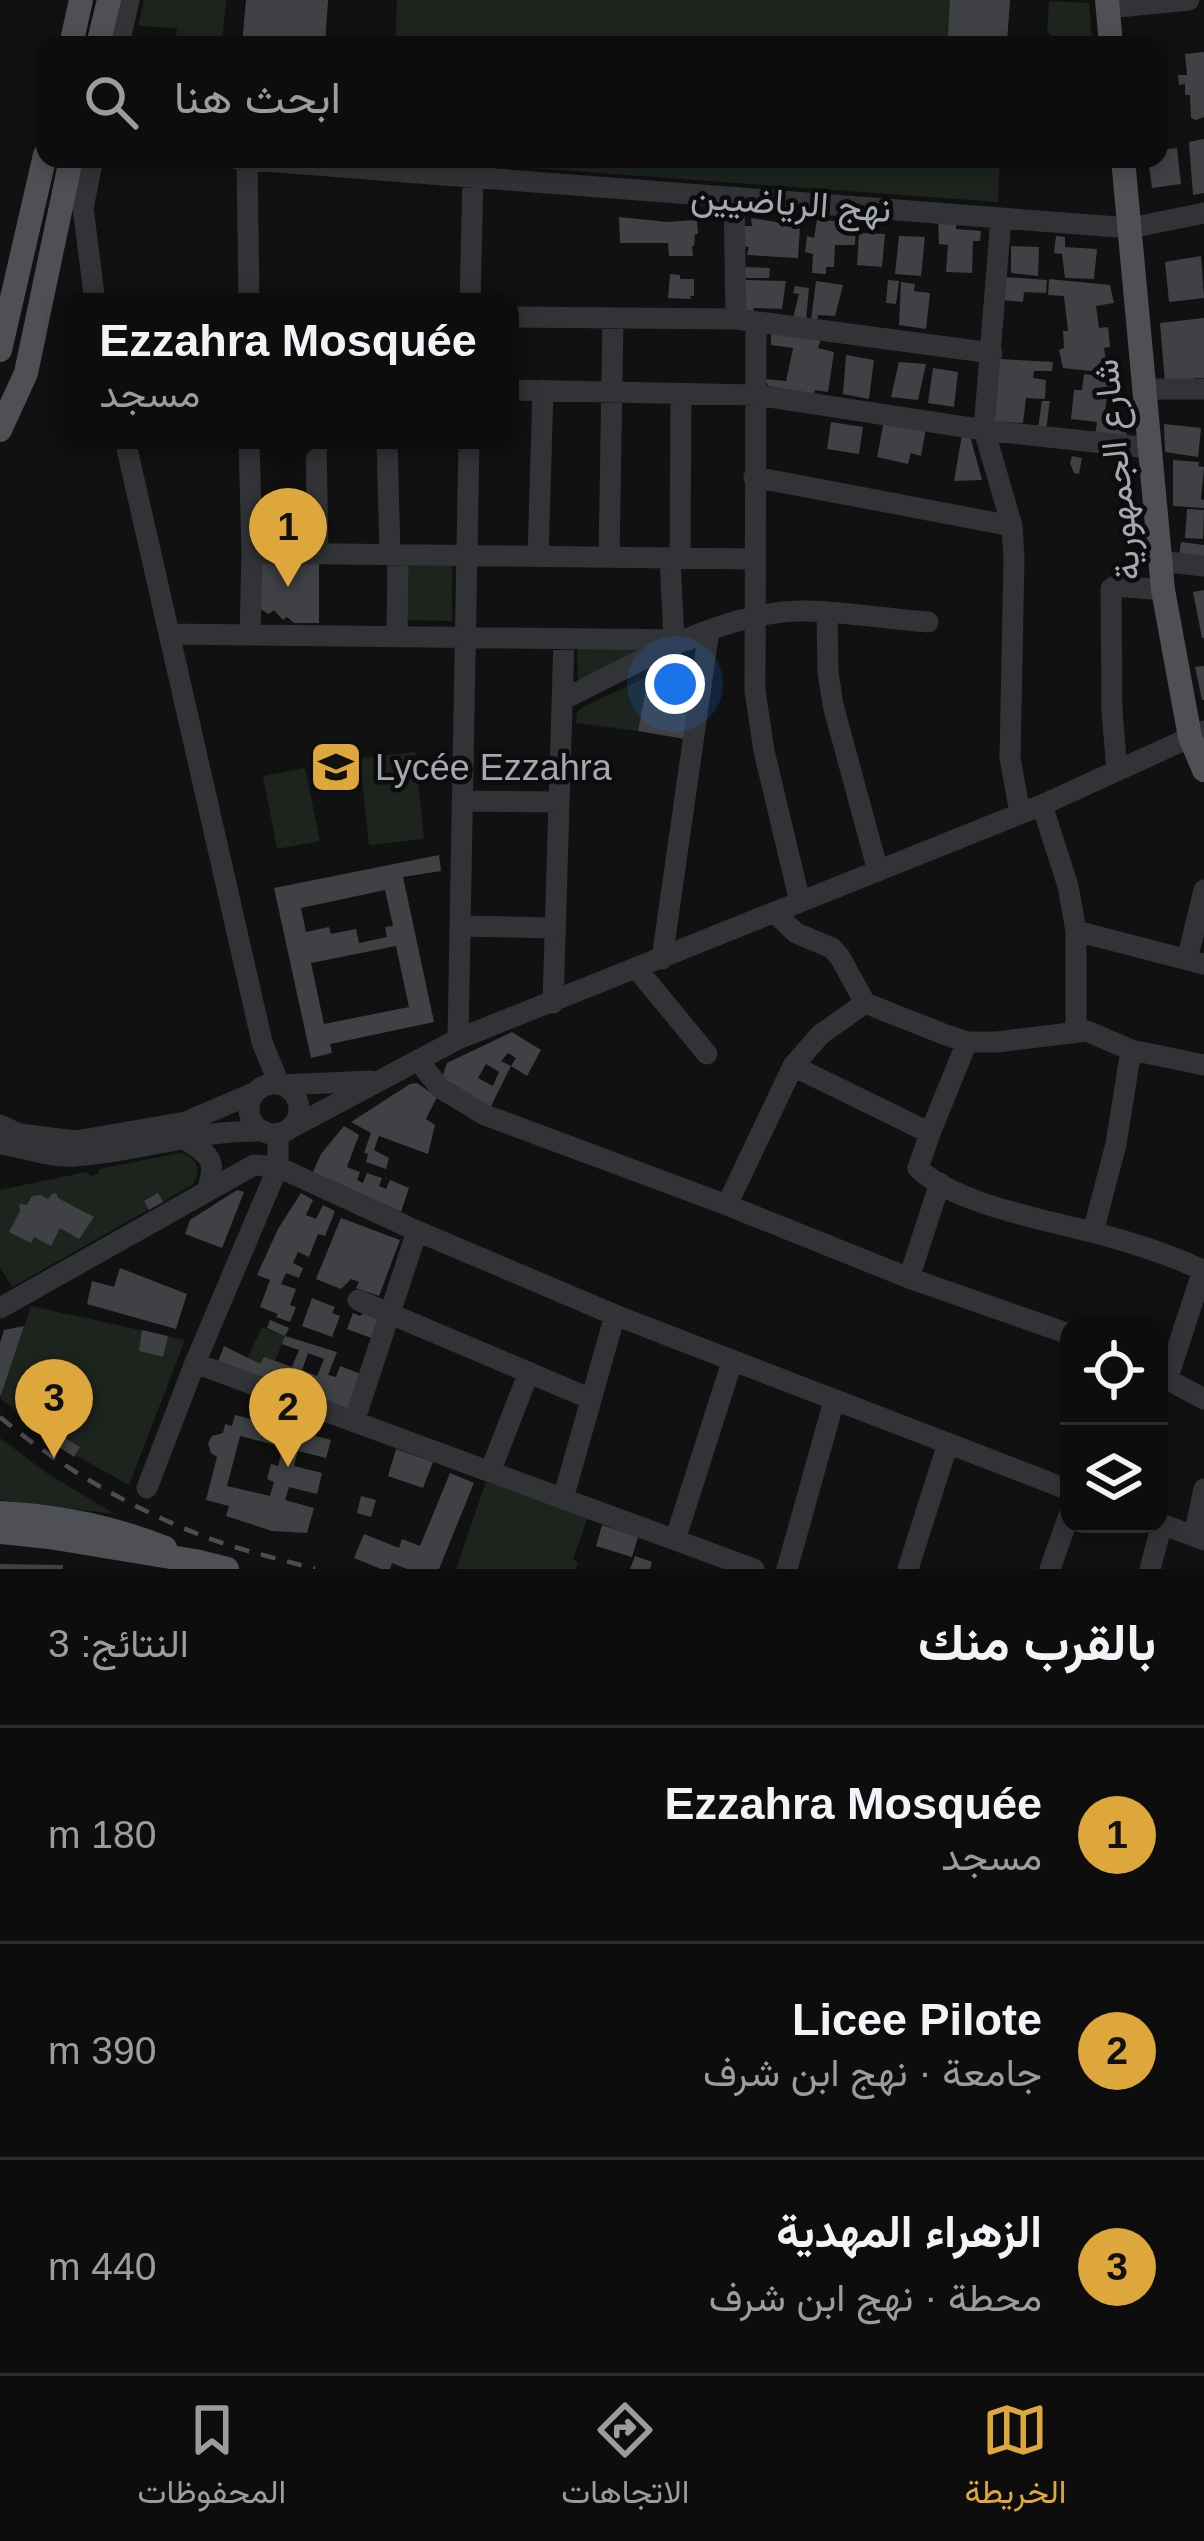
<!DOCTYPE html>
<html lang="ar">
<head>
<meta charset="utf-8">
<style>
	body { margin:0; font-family:Helvetica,Vazirmatn,sans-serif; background:#161617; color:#f1f3f6; direction:rtl }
	.controls { position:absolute; right:36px; bottom:36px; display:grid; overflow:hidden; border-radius:24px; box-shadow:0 6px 18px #0003 }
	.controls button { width:108px; height:108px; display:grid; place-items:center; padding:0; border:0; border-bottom:3px solid #2d2d2e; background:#0d0d0e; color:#f1f3f6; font:60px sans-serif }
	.you { position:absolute; left:675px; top:684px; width:42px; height:42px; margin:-30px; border:9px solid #fff; border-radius:50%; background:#1a73e8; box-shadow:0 0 0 18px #1a73e833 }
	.badge { display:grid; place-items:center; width:78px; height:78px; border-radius:50%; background:#dea73c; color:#111; font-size:39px; font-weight:700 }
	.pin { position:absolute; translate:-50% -99px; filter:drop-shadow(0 3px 6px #0008) }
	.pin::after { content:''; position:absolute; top:63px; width:42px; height:36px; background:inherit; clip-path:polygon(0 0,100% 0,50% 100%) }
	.popup { position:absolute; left:57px; top:293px; width:462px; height:156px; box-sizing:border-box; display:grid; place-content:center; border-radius:24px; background:#0d0d0e; filter:drop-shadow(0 3px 9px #0005); font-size:39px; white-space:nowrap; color:#9a9c9e }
	.popup b { font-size:45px; color:#f1f3f6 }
	.popup::after { content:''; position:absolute; left:50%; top:100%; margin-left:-24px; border:24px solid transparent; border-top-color:#0d0d0e }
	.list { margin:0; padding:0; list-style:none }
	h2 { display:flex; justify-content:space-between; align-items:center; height:156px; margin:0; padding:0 48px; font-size:51px }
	h2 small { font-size:39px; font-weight:400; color:#9a9c9e }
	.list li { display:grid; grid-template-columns:78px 1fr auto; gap:36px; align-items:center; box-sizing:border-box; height:216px; padding:0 48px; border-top:3px solid #2d2d2e }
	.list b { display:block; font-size:45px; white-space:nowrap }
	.list p { margin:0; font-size:39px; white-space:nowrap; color:#9a9c9e }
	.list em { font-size:39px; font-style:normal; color:#9a9c9e }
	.icon { flex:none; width:66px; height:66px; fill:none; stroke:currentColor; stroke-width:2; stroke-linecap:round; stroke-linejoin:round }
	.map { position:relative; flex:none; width:1204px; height:1569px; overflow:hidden; direction:ltr }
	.search { position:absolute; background:#0d0d0e; box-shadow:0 6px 18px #0003; left:36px; right:36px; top:36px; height:132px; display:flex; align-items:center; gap:30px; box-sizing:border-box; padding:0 42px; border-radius:24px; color:#9a9c9e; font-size:45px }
	.sheet { height:804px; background:#0d0d0e }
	nav { display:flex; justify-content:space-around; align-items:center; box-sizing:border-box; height:168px; border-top:3px solid #2d2d2e; background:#0d0d0e; font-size:33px; color:#9a9c9e }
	nav a { display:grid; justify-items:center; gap:6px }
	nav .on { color:#dea73c }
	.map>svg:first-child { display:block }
	.green { fill:#1d241e }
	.building { fill:#404145; fill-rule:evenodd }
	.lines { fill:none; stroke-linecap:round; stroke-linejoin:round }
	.minor { stroke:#323336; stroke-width:21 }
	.major { stroke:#4e5055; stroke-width:24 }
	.rail { stroke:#4b4d51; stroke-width:4.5; stroke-dasharray:15 12; stroke-linecap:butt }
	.labels { text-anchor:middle; stroke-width:9; stroke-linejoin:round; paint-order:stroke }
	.street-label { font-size:36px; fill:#a3a8b1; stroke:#0c0c0d }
	.poi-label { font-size:36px; fill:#a3a8b1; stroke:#0c0c0d; text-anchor:start }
</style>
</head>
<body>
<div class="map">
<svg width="1204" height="1569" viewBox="0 0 1204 1569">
	<rect width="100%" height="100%" fill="#111112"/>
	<path class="green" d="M144 0H226L222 45H175L177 28 138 26Z
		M397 0H1010L1007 45H395Z
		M1049 1 1089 3 1092 39 1052 36 1047 31Z
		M409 159H1000L998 202Z
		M405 564 452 565V621L405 620Z
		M577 646H641V651L583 679H578Z
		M648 677 638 731 576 723 577 712 586 705Z
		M415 752 424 839 369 845 360 758Z
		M305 768 320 841 277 849 263 776Z
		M178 1153C196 1155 203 1170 192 1185L12 1287 0 1267V1190L86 1172 91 1176 98 1174 100 1169Z
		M31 1306 185 1340 129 1485 75 1455 79 1447 57 1432 51 1439 0 1398Z
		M262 1327 285 1336 275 1361 260 1364 247 1359Z
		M0 1438 48 1474 115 1514 0 1500Z
		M486 1482 589 1514 573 1559 578 1563 576 1569H456Z"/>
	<path class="building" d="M246 0H328L325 45H242Z
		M950 0H1010L1007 41 948 36Z
		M1204 52V117L1196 120 1191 118 1190 95H1185V84L1179 85 1178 75H1187L1185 54Z
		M1204 139V193L1193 195 1189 142Z
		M1177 148 1181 184 1152 188 1148 159H1159V150Z
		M619 217 668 222 697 220 698 234H695L694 246H692L693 256H669L668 243H620Z
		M751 218 800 226 798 258 747 255 749 247 740 246 745 226H752Z
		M938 219 956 221V229L981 231 980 241H973L972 273 946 272 948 245 939 244Z
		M817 220 856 222 855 245H835L834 267H826V274L812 273 813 254 805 252 807 236 814 238Z
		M859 233 885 234 882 267 857 265Z
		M899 236 925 237 921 276 895 274Z
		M1056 236 1065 237V247L1097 249 1094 279 1065 278 1062 254 1054 253Z
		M1011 246 1039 247 1038 276 1011 273Z
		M1201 256 1204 298 1169 302 1165 262Z
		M744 267 770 268 769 278H745Z
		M670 274 680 275V279H694V296H690L691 299 668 298Z
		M1004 277 1047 280 1046 293 1024 292 1023 302 1002 300Z
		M1049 279 1110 285 1114 303 1096 306 1099 328 1108 327 1110 347 1104 348 1108 373 1063 368 1059 350 1064 348 1063 331H1068L1064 296 1048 295Z
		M745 280 786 281 782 309 754 308 753 314 744 315Z
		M888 280 899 281 896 304 886 303Z
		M816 281 843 285 835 316 818 315 817 321 811 320Z
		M901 282 915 284 914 291 930 293 926 329 899 325Z
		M795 286 809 288 806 320 793 318 799 294 793 293Z
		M1204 318V378H1194V382L1165 383 1160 323Z
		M771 334 821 339 818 348 834 352 828 392 815 390 814 394 768 386 765 379 786 381 793 348 771 345Z
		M846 355 874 360 869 399 843 394Z
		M1000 359 1053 362 1052 371H1034L1033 378 1046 380 1045 399 1026 398 1023 423 992 421Z
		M899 362 926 364 918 400 891 397Z
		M933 368 958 372 954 407 928 403Z
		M1084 374 1121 379V387H1105L1103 394 1107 396 1105 411 1107 412V424L1126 423 1127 440 1095 436 1097 422 1071 419 1074 390H1082Z
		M1042 401H1050L1046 430 1038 428Z
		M884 421 926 428 921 456 911 453 908 464 877 457Z
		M831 422 863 427 859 454 827 449Z
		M1164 424 1201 428 1198 457 1165 452Z
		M962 435 970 436 982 480 954 481Z
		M1072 456 1082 458 1079 474 1074 473 1070 463Z
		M1173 460 1199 462 1198 466 1204 467 1201 499 1204 500V508L1173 506Z
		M1187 509 1204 510 1203 539 1185 538Z
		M1181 542 1204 545V558L1179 556Z
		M266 561 319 563V623H294L287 617 283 620 274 610 269 614 257 607 258 567Z
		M1204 590V638H1202L1193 592Z
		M670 664 698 670 685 739 638 731 648 677Z
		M1204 666V700H1202L1195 667Z
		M439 855 441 871 403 877 434 1022 330 1044 332 1053 311 1058 274 888ZM385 890 393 926 385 927 387 937 359 943 356 929 331 934 329 927 306 932 301 908ZM396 946 409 1007 324 1024 311 963Z
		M512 1032 541 1050 527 1076 511 1066 516 1058 508 1053 501 1061 511 1066 490 1108 442 1078 447 1063ZM486 1064 499 1072 493 1086 478 1078Z
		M417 1083 437 1097 426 1119 435 1125 428 1154 379 1136 374 1150 389 1158 386 1169 366 1162 368 1154 364 1153 371 1133 351 1122 410 1084Z
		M344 1126 359 1135 347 1167 360 1172 357 1180 363 1183 367 1173 382 1178 379 1186 386 1189 390 1180 409 1188 401 1212 313 1172 321 1154Z
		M237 1190 244 1192 222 1248 185 1234 190 1220Z
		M56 1193 58 1198 94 1217 79 1239 60 1228 51 1246 34 1237 31 1243 9 1232 20 1211 19 1204 27 1205 32 1196 40 1195 48 1199 52 1194Z
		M158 1193 163 1202 149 1210 144 1201Z
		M301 1193 313 1200 306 1215 316 1219 323 1205 335 1211 325 1236 318 1234 309 1257 298 1252 293 1263 303 1268 299 1278 286 1273 281 1284 296 1289 290 1305 296 1307 290 1322 276 1317 278 1314 260 1307 270 1280 257 1275 278 1229Z
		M341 1218 400 1240 379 1296 356 1288 359 1282 351 1279 341 1289 316 1279Z
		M120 1268 187 1294 176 1329 87 1304 92 1281 114 1287Z
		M312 1298 335 1307 332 1313 340 1316 332 1337 302 1326Z
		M366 1311 376 1315 380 1324 374 1339 347 1329 353 1313 360 1316Z
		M270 1320 289 1328 285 1336 267 1328Z
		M24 1326 1 1395H0V1343L4 1330Z
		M142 1330 168 1336 163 1357 139 1351Z
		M285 1336 337 1352 328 1375 336 1377 340 1366 361 1374 347 1411 318 1400 322 1389 307 1383 302 1394 290 1389 295 1377 289 1375 284 1387 218 1362 224 1346 260 1364 264 1357 292 1367 299 1350 282 1344ZM308 1353 324 1359 317 1376 302 1370Z
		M235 1415 331 1440 326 1458 298 1451 294 1466 322 1473 317 1494 289 1487 285 1500 314 1508 307 1533 272 1531 226 1516 229 1506 206 1500 217 1457 211 1453 208 1443 212 1436 223 1433 225 1424 232 1426ZM240 1436 283 1447 278 1466 271 1464 267 1479 274 1482 270 1496 227 1486Z
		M56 1432 80 1447 74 1457 50 1441Z
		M396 1449 433 1462 423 1488 388 1476Z
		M450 1473 474 1483 439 1569H407L392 1563 390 1569H381L354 1558 364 1534 399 1548 402 1539 420 1546Z
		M361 1496 376 1500 371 1517 357 1513Z
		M602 1525 638 1537 632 1557 596 1546Z
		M635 1556 652 1562 650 1569H630Z
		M0 1564 63 1565V1569H0Z"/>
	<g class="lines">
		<path class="minor" d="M1108 8 1189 0
			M119 45 129 0
			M93 159 83 208 95 302
			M237 159 1130 228 1204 213
			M247 160 249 302
			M734 197 736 319
			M1001 218 984 430 1012 526 1014 558 1010 758 1020 813
			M470 302 473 177
			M510 317 736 319 992 353
			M756 322 755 691 764 751 800 902
			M1143 389H1204
			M510 390 757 395 984 430 1149 448
			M125 440 262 1042 279 1084
			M249 440 252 553 250 635
			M316 440 318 554
			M387 440 390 555
			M754 477 1012 526
			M252 553 754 559
			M538 556 543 390
			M609 557 613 318
			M670 558 674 640
			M680 558 681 394
			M1160 561 1204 566
			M827 614 828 672 833 705 878 871
			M170 634 688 640
			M397 636 398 555
			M562 700C635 665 724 609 807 611 847 612 888 619 928 622
			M1117 771 1112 711 1111 589 1115 586 1163 590
			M462 801 559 802
			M1042 805 1068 886 1076 931 1204 964
			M774 912 796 933 832 948 840 957 865 1003 946 1035 967 1042H997L1087 1031 1131 1050 1204 1065
			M460 926 555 928
			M662 959 709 630
			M1187 960 1204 890
			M637 969 707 1054
			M553 1003 564 639
			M1076 1032V931
			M458 1039 469 440
			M418 1060 440 1088 485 1115 727 1205 909 1278 1069 1334
			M793 1066 820 1035 865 1003
			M249 1109a25 25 0 1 1 50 0a25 25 0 1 1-50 0Z
			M281 1085 371 1081
			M0 1125 19 1134 75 1141 186 1122 256 1092
			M287 1130 458 1039 1042 805 1204 731
			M930 1133 967 1042
			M183 1138C209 1155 218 1158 207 1191
			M0 1144C25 1147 49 1158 75 1156 138 1152 200 1129 264 1131
			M727 1205 793 1066 930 1133 918 1168C954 1204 1046 1220 1096 1233 1133 1243 1170 1254 1204 1271
			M1093 1232 1116 1144 1131 1050
			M909 1278 940 1183
			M358 1300 591 1399
			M0 1308 254 1165 278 1167 417 1231 615 1315 1069 1490
			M195 1363 754 1569
			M1159 1375 1204 1399
			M1167 1380 1203 1270
			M354 1422 417 1231
			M490 1472 529 1372
			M147 1488 195 1363 278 1167V1133
			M563 1499 615 1315
			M1159 1523 1204 1540
			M1194 1536 1204 1489
			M675 1540 732 1362
			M787 1569 834 1401
			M908 1569 948 1443
			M1050 1569 1069 1515
			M1150 1569 1162 1524"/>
		<path class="major" d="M1107 0 1111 45
			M71 45 81 0
			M98 45 109 0
			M1123 159 1163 590 1190 737 1204 770
			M0 350 45 155
			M0 430 26 373 71 159
			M0 1513C57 1516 113 1527 165 1548
			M0 1532 49 1537 195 1561 227 1569"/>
		<path class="rail" d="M0 1417C62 1469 133 1509 208 1538 243 1551 280 1559 315 1569"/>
	</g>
	<defs>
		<g id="school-square" transform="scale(2.7)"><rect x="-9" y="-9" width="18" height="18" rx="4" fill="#dea73c" stroke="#0c0c0d"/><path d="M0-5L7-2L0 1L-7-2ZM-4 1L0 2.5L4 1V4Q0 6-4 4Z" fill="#111"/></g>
	</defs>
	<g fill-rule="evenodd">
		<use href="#school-square" x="336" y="767"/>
	</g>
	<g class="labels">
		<g class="street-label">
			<text transform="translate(791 202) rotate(4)" y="13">نهج الرياضيين</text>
			<text transform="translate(1116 470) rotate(-96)" y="13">شارع الجمهورية</text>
		</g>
		<g class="poi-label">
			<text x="375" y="780">Lycée Ezzahra</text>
		</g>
	</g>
</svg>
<div class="controls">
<button><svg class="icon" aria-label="locate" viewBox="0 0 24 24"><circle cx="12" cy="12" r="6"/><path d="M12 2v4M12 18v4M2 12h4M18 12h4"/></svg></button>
<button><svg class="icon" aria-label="layers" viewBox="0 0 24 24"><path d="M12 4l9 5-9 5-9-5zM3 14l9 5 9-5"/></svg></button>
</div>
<div class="you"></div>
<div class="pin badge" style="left:288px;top:587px">1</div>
<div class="popup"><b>Ezzahra Mosquée</b>مسجد</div>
<div class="pin badge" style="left:288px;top:1467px">2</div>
<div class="pin badge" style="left:54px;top:1458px">3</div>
<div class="search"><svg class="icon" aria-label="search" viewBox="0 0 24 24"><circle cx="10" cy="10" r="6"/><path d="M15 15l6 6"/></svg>ابحث هنا</div>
</div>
<section class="sheet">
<h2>بالقرب منك<small>النتائج: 3</small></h2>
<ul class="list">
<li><span class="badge">1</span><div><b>Ezzahra Mosquée</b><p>مسجد</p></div><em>180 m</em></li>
<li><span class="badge">2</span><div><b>Licee Pilote</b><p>جامعة · نهج ابن شرف</p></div><em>390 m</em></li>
<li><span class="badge">3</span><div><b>الزهراء المهدية</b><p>محطة · نهج ابن شرف</p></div><em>440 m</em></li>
</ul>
</section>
<nav>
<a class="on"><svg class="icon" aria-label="map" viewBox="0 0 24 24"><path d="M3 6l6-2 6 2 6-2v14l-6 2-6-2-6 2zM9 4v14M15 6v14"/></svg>الخريطة</a>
<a><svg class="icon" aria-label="directions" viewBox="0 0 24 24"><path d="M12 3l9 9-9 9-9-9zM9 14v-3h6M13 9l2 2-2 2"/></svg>الاتجاهات</a>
<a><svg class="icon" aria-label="saved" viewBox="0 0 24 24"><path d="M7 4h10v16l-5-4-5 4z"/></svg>المحفوظات</a>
</nav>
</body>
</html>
